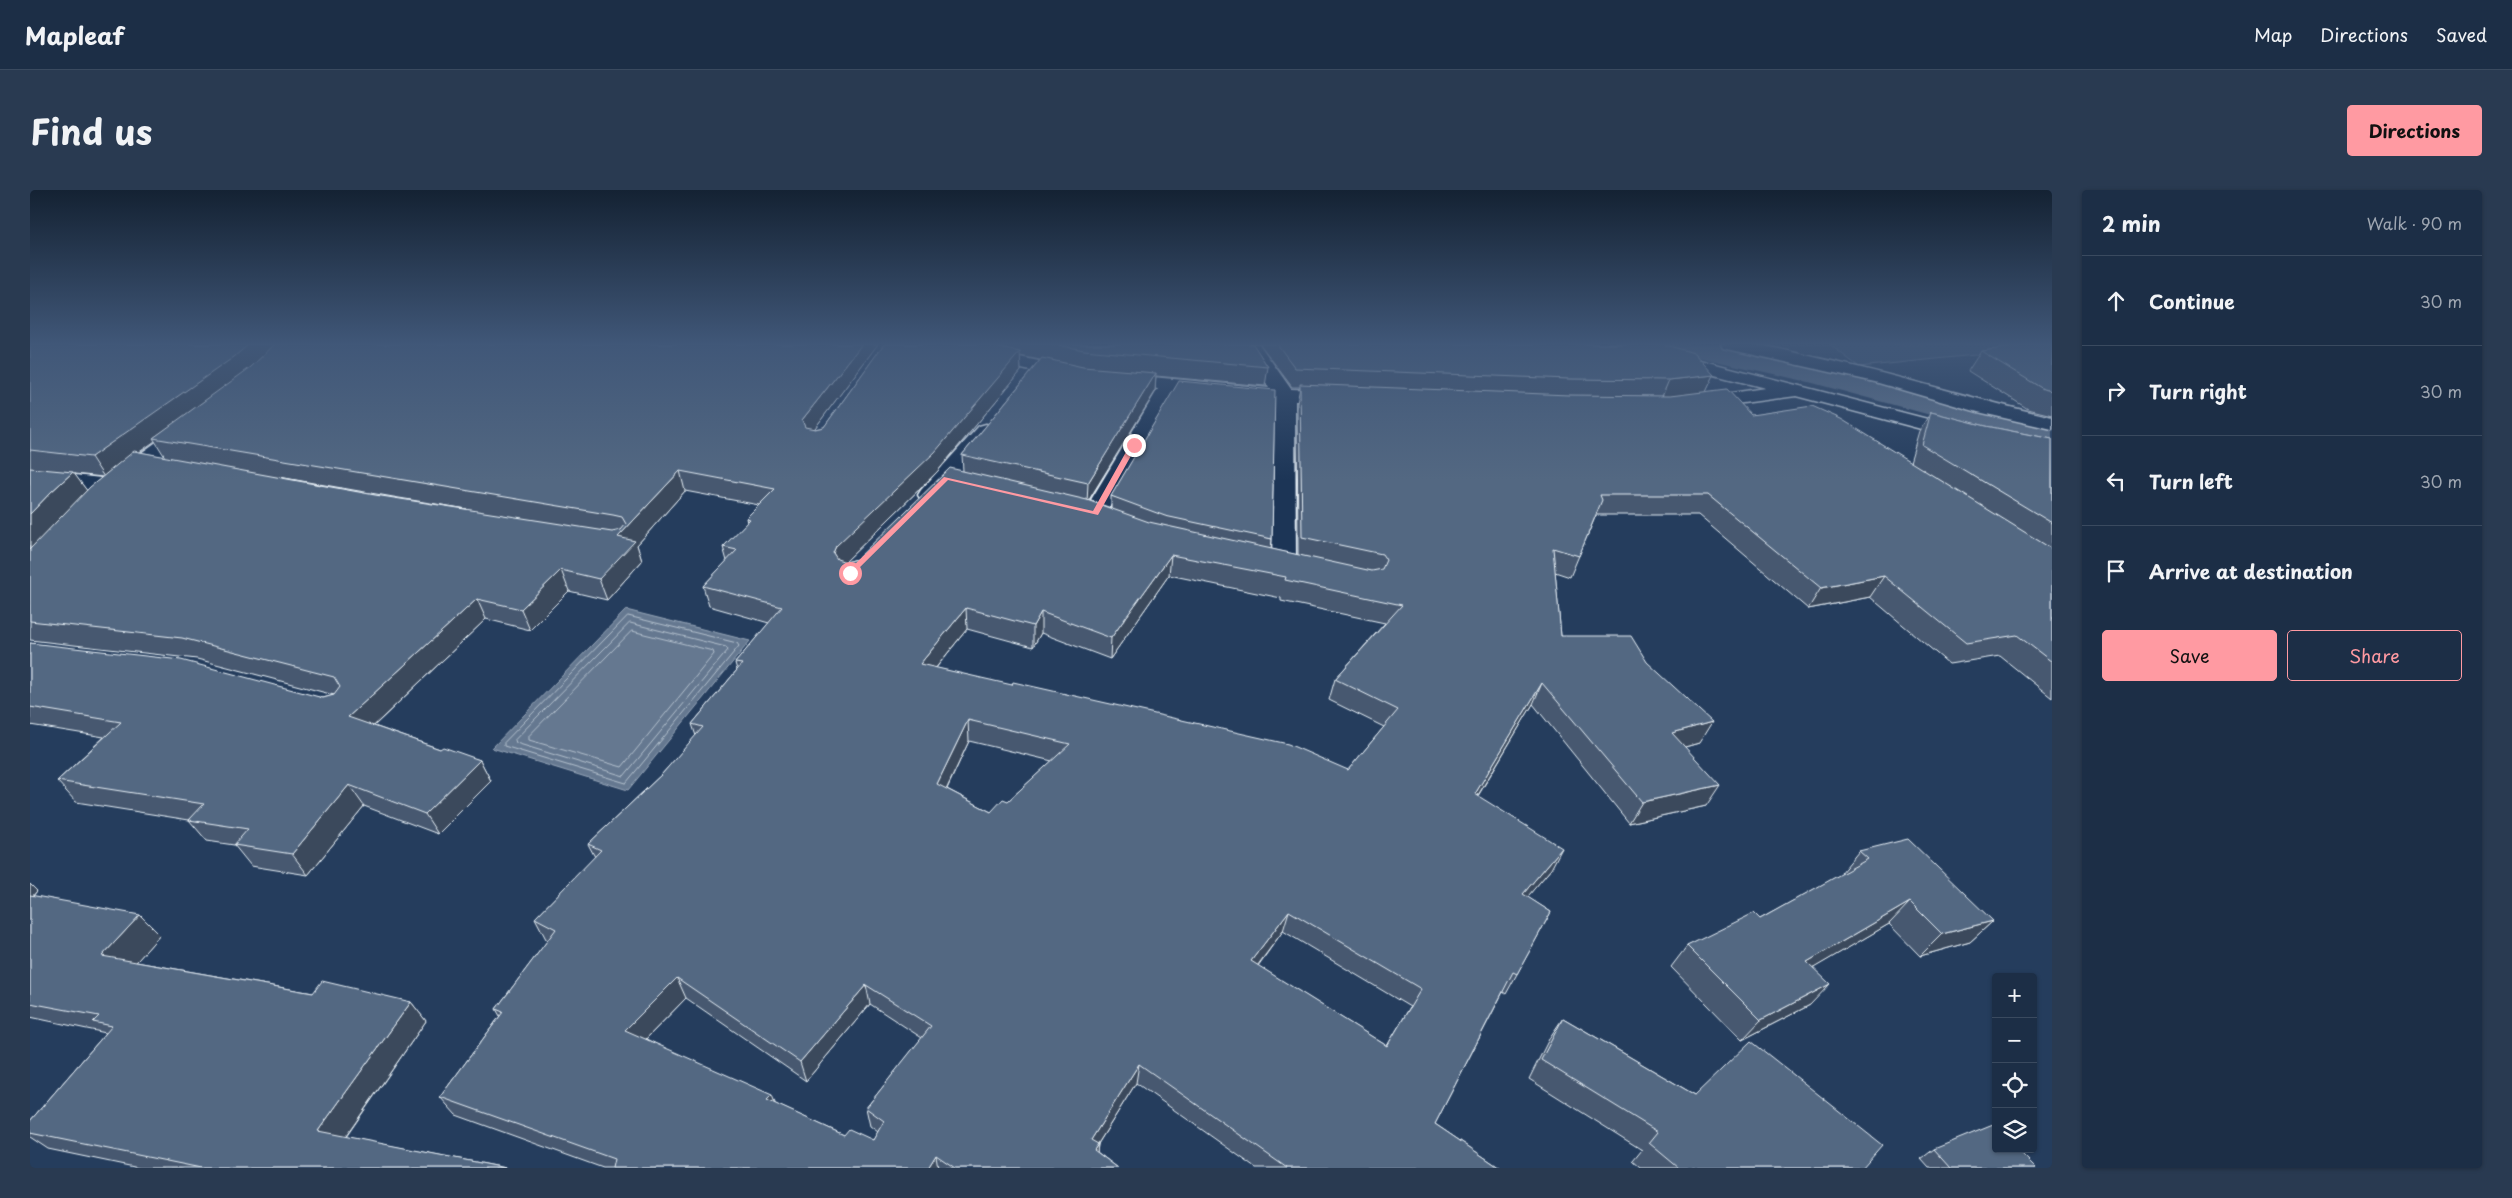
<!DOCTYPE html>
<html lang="en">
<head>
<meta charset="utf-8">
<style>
	body { margin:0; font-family:"Playpen Sans",sans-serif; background:#293a51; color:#f1f3f6 }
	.controls { position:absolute; right:15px; bottom:15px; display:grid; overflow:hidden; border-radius:5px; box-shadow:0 1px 4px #0004 }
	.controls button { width:45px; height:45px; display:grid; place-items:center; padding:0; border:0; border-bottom:1px solid #3a4a5f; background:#1c2e46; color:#f1f3f6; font:25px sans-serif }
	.stop { position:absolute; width:15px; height:15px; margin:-11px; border:4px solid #ff9aa2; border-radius:50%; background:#fff }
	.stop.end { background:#ff9aa2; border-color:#fff; box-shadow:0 1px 5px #0008 }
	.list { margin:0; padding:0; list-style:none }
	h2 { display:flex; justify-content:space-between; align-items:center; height:65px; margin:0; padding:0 20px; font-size:21px }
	h2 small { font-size:16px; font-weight:400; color:#a0a8b3 }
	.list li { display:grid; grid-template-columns:32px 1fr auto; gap:15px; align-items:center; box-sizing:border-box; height:90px; padding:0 20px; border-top:1px solid #3a4a5f }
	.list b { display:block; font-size:19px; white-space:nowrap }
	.list em { font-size:16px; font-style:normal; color:#a0a8b3 }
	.actions { display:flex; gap:10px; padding:15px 20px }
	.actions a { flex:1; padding:11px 0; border:1px solid #ff9aa2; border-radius:5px; text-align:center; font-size:18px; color:#ff9aa2 }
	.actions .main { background:#ff9aa2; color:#111 }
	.icon { flex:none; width:28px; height:28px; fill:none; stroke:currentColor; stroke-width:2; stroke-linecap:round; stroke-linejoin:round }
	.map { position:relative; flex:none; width:2022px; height:978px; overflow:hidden; border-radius:5px }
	header { display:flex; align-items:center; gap:30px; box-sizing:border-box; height:70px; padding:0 25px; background:#1c2e46; border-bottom:1px solid #3a4a5f }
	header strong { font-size:24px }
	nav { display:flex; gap:28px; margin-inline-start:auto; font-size:18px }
	.intro { display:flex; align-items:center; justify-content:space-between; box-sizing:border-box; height:120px; padding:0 30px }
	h1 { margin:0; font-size:35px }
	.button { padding:12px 22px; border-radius:5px; background:#ff9aa2; color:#111; font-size:18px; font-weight:700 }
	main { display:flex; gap:30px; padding:0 30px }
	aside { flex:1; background:#1c2e46; border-radius:5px; box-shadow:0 1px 4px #0004 }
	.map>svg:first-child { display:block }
	.green { fill:#3e5472; stroke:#93a2b5 }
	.water { fill:#657890; stroke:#99a8ba }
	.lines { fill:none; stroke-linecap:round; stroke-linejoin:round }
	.shore { stroke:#b4c1ce; stroke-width:1 }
	.canal { fill:#657890; fill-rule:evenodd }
	.street-casing { stroke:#e8f1f8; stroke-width:3 }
	.street { fill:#1d3557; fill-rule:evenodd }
	.wall { fill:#475970; stroke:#e8f1f8; fill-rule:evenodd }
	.shaded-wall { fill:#3a485b; stroke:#e8f1f8 }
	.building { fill:#536782; stroke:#e8f1f8; fill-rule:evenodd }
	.route { fill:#ff9aa2 }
</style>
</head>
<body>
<header>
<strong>Mapleaf</strong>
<nav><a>Map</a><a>Directions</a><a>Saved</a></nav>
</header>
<div class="intro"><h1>Find us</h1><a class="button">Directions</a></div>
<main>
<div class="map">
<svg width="2022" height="978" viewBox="0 0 2022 978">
	<rect width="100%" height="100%" fill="#253d5d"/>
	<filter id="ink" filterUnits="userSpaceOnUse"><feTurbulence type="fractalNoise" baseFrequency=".02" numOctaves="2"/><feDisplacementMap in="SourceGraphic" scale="10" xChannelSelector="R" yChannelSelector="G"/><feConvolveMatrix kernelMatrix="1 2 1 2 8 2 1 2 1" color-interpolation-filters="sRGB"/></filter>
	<g filter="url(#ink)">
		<path class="green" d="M1799 154H2022V157L1829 177Z"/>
		<path class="water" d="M596 420 720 451 598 600 462 558Z"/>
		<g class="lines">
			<path class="shore" d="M598 426 707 453 709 456 596 593 474 556V553Z
				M600 433 696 457 698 460 594 586 486 553 485 550Z
				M602 441 683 461 684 464 592 577 499 550V546Z"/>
			<path class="canal" d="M1632 154H1686L1795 177 2022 238V258L1779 192 1636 160Z"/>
			<g class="street-casing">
				<path id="street" d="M895 154H928L1042 178 1049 180 1052 184 1049 188 1042 190 904 160 897 158Z
					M1211 154H1229L1261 199 1306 201 1313 203 1316 207 1313 211H1265L1266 374 1263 379 1254 382 1245 379 1242 374 1245 210 1147 201 1073 328 1065 330 1057 328 1053 323 1128 199 1083 194 1080 190 1083 186 1090 184 1239 198Z
					M1578 154H1608L1936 239 1940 243 1936 247 1929 249 1766 206 1668 219 1661 217 1658 213 1661 209 1735 198 1580 158Z
					M1691 154C1723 150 1756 161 1788 168 1867 185 1943 209 2022 227V239L1948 222 1845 192 1693 158Z
					M160 231 167 233 170 237 167 241 102 291 94 293 86 291 83 286 86 281 153 233Z
					M956 234 963 236 967 240C956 255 921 302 907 310 901 313 896 311 891 310L888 305 891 300 949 236Z
					M0 280 80 289 88 291 91 296 88 301 80 303 0 294Z"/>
			</g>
			<use href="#street" class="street"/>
		</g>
		<path class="wall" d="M0 154H848L784 239 794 237 854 154H1223L1238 177 1235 196 1126 186 1125 202 1059 310 1081 318V306L1242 349 1241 359 1268 365 1267 213 1270 197H1262L1230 154H1632L1684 185 1676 201 1721 225 1880 272 1889 241 1901 222 1956 236 2022 249V508L1970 466 1919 474 1840 407 1778 419 1668 325H1566L1540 387 1525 382 1531 446 1617 472 1669 553 1655 557 1676 616 1599 633 1503 514 1448 606 1521 679 1497 707 1521 722 1476 804 1473 802 1405 934 1470 978H1226L1106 893 1068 954 1067 962 1088 978H573L426 925 410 907 470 826 466 819 518 750 516 749 505 728 565 667 558 654 632 584 666 546 662 534 707 480 705 473 739 433 679 416 673 396 697 371 693 357 717 333 716 328 729 315 655 301 607 355 612 371 577 410 539 401 500 440 456 429 344 536 410 559 450 570 461 591 408 644 334 616 278 685 221 676 204 655 177 651 159 630 46 612 27 591 74 547 0 535V453L293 508 304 505 167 469 0 450ZM990 166 1010 170 932 265 933 281 827 369 816 372H815L907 282 991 181ZM125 251 135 267 109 262 117 256ZM44 284 73 287 57 301ZM249 287 369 308 437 319 345 305ZM1139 385 1251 408V411L1355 433 1305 489 1299 510 1354 537 1318 580 906 478 937 439 1003 457 1011 443 1080 469ZM939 551 1022 571 978 611 961 622 917 599ZM1253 741 1380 817 1357 856 1228 776ZM656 808 776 891 840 814 892 848 836 918 840 936 848 942 843 950 814 945 745 914 616 849Z
			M2022 154V225L1998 219 1938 181 1951 161Z
			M1829 661 1963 731 1940 752 1890 766 1859 734 1783 778 1780 815 1712 850 1641 777 1657 756 1730 729 1812 684 1811 683Z
			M0 694 7 701 3 706 130 745 106 772 283 803 381 812 396 831 316 947 476 978H109L18 959 0 947V931L76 843 0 827Z
			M1533 828 1665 905 1832 978H1611L1603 971 1612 960 1499 889 1520 847Z
			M1904 959 2006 978H1899L1891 969Z"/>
		<path class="shaded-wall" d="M219 154H249L215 186 123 248 125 251 74 287 61 267Z
			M832 154H848L776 250 772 230Z
			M990 162 991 181 907 282 810 377 803 363 806 356Z
			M1126 183 1125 202 1057 313 1058 293Z
			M1684 185 1675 204 1631 209 1639 190Z
			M650 281 655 301 607 355 612 371 577 410 569 389 588 347Z
			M43 282 58 302 0 362V324L21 302Z
			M1141 365 1139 385 1080 469 1081 448Z
			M531 380 539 401 500 440 491 419Z
			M1854 386 1840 407 1778 419 1791 398Z
			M447 409 456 429 331 548 318 527Z
			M936 418 937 439 892 495 890 474Z
			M1011 422V443L1003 457V436Z
			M1512 493 1503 514 1436 625 1445 604Z
			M938 530 939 551 909 615 907 594Z
			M1682 532 1669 553 1630 564 1642 543Z
			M450 570 461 591 408 644 395 624Z
			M319 595 334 616 278 685 262 664Z
			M1690 595 1676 616 1599 633 1612 612Z
			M1532 658 1521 679 1482 725 1493 704Z
			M0 694 7 701 0 709Z
			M1880 712 1859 734 1758 793 1777 772Z
			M1259 721 1253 741 1216 791 1221 771Z
			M110 725 130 745 94 786 72 766Z
			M1963 731 1940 752 1890 766 1912 744Z
			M647 788 656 808 606 859 595 840Z
			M1800 794 1780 815 1712 850 1731 830Z
			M836 795 840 814 776 891 770 872Z
			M381 812 396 831 307 959 288 941Z
			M1109 874 1106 893 1059 968 1061 950Z
			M742 905 749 924 737 910Z
			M1068 954 1066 972 1064 960Z
			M906 965 908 978H898Z"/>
		<path class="building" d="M0 154H219L204 167 61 267 0 260Z
			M245 154H832L772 230 775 237 785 239 794 237 854 154H951L990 162 905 262 806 356 803 363 807 369 816 372 827 369 920 278 1057 310 1119 332 1342 381 1352 379 1356 370 1352 364 1272 347 1270 194 1539 205 1640 206 1697 199 1721 225 1782 216 1811 229 2022 359V472L1987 445 1936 453 1854 386 1791 398 1678 305H1570L1572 310 1549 366 1523 358 1531 446H1601L1617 472 1682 532 1642 543 1690 595 1612 612 1512 493 1445 604 1532 658 1493 704 1521 722 1487 784 1483 782 1405 934 1470 978H1257L1109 874 1061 950 1068 954 1064 960 1088 978H925L906 965 898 978H582L584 969 410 907 473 822 466 819 526 739 505 728 571 660 558 654 632 584 673 537 662 534 712 474 705 473 752 417 673 396 707 360 693 357 720 329 716 328 745 299 650 281 588 347 605 351 569 389 531 380 491 419 447 409 318 527 410 559 413 557 450 570 395 624 319 595 262 664 204 655 218 639 159 630 174 614 27 591 91 532 0 517V453L151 470 293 508 304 505 310 497 304 487 152 448 0 431V359L60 297 104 261 345 305 582 342 591 340 596 334 592 327 583 325 123 248 221 177ZM1141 365 1256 387 1255 390 1372 415 1305 489 1368 520 1318 580 1258 554 983 492 982 495 890 474 936 418 1003 436 1011 422 1081 448ZM938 530 1040 554 978 611 973 609 961 622 907 594ZM1259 721 1391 799 1357 856 1221 771ZM647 788 770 872 836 795 901 836 836 918 854 931 843 950 819 939 814 945 737 910 742 905 595 840Z
			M1022 154H1223L1238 177 1054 160Z
			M1247 154H1632L1664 163 1684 185 1639 190 1539 189 1265 178Z
			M2006 154H2022V201L2013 199 1951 161Z
			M1012 168 1053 177 1126 183 1058 293 932 265Z
			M1149 191 1245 200 1242 349 1135 326 1081 306Z
			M1901 222 1956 236 2022 249V333L1892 255Z
			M0 278 43 282 21 302 0 324Z
			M1878 649 1963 731 1912 744 1880 712 1777 772 1800 794 1731 830 1657 756 1724 723 1730 729 1838 669 1829 661Z
			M0 705 110 725 72 766 283 803 292 791 381 812 288 941 476 978H171L0 943V931L82 836 63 832 69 826 0 813Z
			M1533 828 1665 905 1721 851 1852 955 1832 978H1649L1619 953 1628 942 1511 870Z
			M1963 935 1966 937V959H1987L2006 978H1921L1904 959Z"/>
	</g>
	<linearGradient id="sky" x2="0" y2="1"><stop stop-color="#142233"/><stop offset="0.53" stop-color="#405778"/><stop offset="1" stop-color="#405778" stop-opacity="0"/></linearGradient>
	<rect width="2022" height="290" fill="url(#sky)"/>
	<path class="route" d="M1101 253 1107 255 1068 325 918 290 822 385 816 383 914 287 1063 321Z"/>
</svg>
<div class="controls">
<button>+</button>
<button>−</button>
<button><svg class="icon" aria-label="locate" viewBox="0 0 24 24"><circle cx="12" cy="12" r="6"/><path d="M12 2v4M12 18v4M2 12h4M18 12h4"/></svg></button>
<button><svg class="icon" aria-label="layers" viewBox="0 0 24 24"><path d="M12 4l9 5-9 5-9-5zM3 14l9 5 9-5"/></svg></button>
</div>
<div class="stop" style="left:820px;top:383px"></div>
<div class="stop end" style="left:1104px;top:255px"></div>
</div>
<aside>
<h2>2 min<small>Walk · 90 m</small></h2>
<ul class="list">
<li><svg class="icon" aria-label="ahead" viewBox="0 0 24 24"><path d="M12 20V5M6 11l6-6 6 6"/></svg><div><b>Continue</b></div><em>30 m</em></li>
<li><svg class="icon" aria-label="right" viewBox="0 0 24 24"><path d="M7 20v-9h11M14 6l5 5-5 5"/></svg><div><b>Turn right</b></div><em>30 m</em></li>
<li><svg class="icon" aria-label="left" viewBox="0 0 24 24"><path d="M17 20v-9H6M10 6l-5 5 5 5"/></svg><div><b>Turn left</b></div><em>30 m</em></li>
<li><svg class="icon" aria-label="arrive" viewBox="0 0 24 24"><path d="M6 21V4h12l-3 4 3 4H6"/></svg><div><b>Arrive at destination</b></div></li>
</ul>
<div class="actions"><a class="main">Save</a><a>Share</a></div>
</aside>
</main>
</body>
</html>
